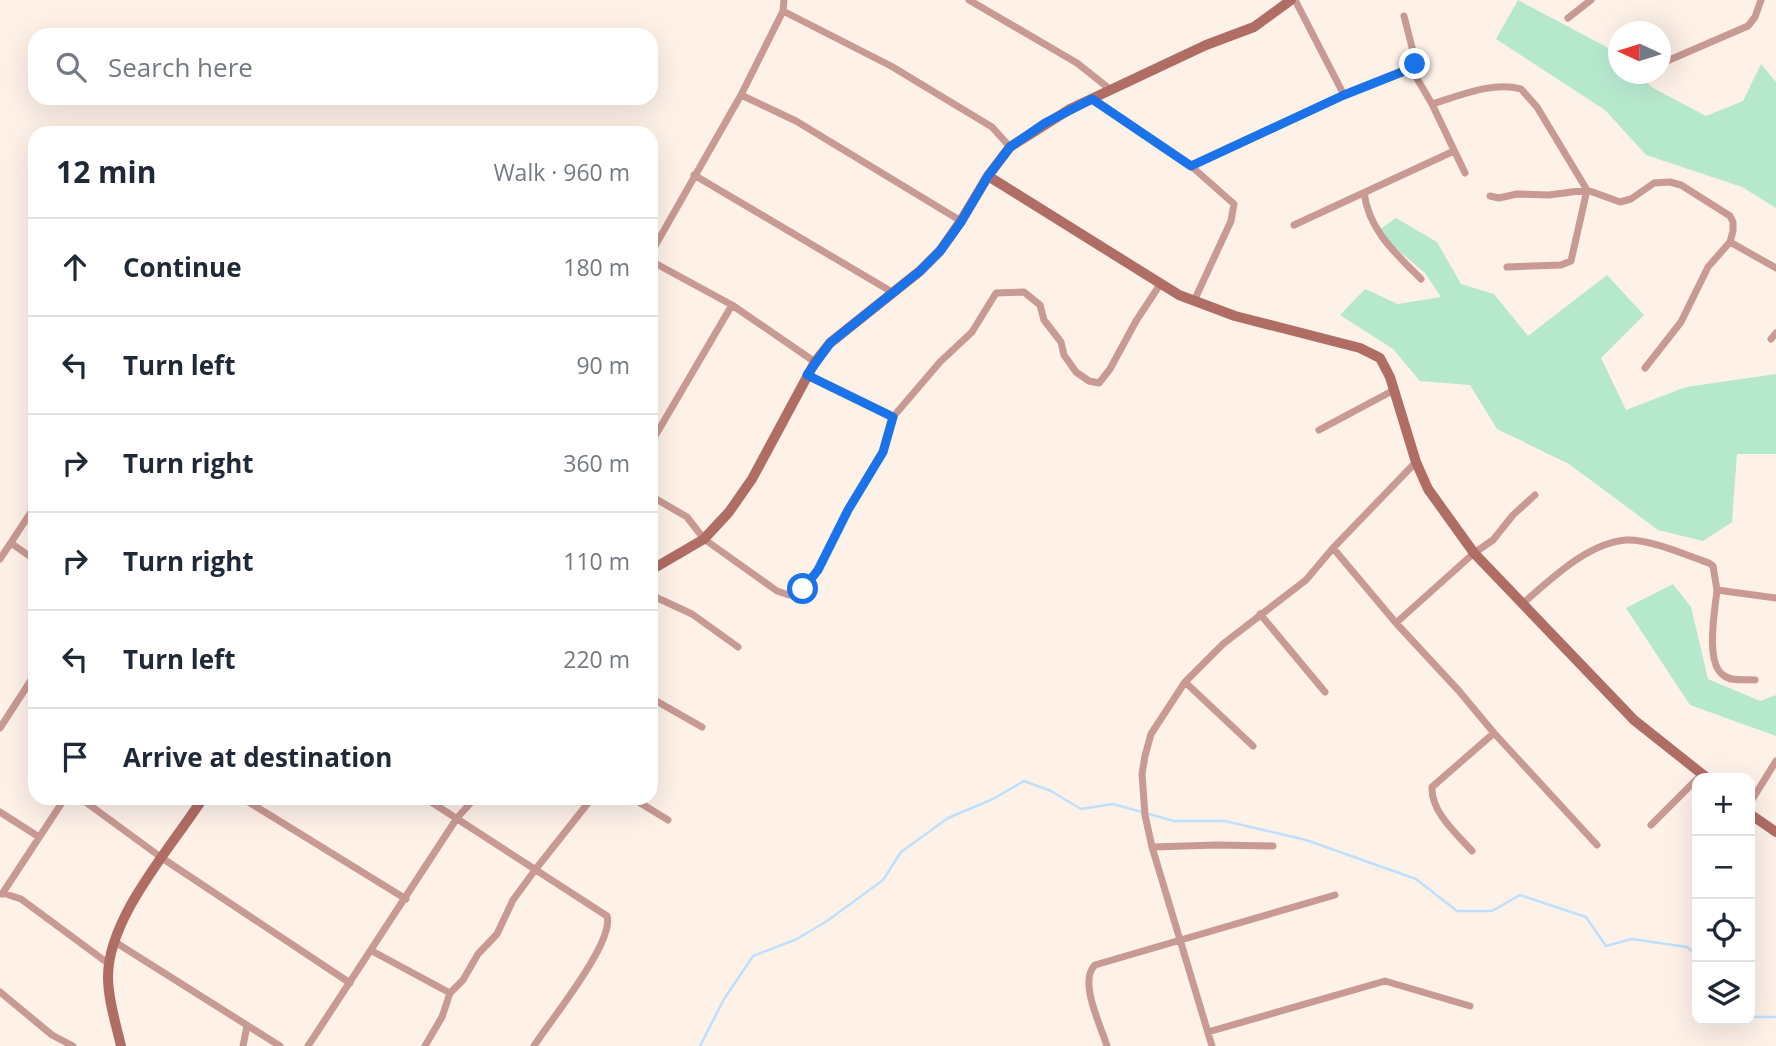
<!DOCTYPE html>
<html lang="en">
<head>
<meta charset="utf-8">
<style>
	body { margin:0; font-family:"Open Sans",sans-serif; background:#f6f6f7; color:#1f2937 }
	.controls { position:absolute; right:21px; bottom:21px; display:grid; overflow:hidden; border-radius:14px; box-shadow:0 7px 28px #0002 }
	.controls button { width:63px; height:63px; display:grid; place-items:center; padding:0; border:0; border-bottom:2px solid #e0e1e3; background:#fff; color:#1f2937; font:35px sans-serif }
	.compass { position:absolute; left:1608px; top:21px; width:63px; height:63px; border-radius:50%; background:#fff; box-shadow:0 7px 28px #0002; rotate:274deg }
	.stop { position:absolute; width:21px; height:21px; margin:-16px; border:5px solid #1a73e8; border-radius:50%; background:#fff }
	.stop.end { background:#1a73e8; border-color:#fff; box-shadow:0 2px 7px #0008 }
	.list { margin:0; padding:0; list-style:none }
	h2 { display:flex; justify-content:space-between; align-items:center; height:91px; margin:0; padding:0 28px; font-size:30px }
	h2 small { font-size:23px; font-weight:400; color:#747a83 }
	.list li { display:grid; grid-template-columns:46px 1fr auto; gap:21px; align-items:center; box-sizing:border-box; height:98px; padding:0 28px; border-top:2px solid #e0e1e3 }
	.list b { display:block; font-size:26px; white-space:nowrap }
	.list em { font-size:23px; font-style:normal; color:#747a83 }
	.icon { flex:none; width:38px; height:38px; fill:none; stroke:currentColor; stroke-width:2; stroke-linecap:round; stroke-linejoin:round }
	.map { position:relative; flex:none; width:1776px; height:1046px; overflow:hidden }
	.search { position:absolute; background:#fff; box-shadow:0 7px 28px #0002; left:28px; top:28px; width:630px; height:77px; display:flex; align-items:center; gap:18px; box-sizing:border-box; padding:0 24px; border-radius:21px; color:#747a83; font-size:26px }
	.panel { position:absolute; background:#fff; box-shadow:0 7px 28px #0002; left:28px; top:126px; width:630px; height:679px; border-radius:21px }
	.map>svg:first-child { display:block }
	.green { fill:#b6e8ce }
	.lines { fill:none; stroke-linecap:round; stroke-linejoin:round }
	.stream { stroke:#bee0ff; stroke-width:2.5 }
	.street { stroke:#c99993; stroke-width:7 }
	.secondary { stroke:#b06d64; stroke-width:10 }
	.route { stroke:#1a73e8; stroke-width:9 }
</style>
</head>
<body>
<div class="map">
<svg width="1776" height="1046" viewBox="0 0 1776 1046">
	<rect width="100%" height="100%" fill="#fdf1e8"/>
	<path class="green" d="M1518 0 1612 50 1618 56V74H1637L1653 88 1706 116 1743 101 1761 64 1776 82V208L1742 187 1646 155 1605 110 1496 39Z
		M1396 218 1437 242 1461 284 1494 294 1528 336 1607 275 1644 315 1601 358 1626 410 1686 387 1776 374V454H1737L1732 522 1703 541 1658 530 1569 464 1497 429 1470 385 1420 381 1393 349 1340 315 1365 289 1398 304 1441 297 1425 273 1376 232Z
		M1673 584 1691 607 1708 679 1760 701 1776 695V736L1690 705 1626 608Z"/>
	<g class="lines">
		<path class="stream" d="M1750 1017H1776
			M700 1046 724 999 753 956 797 939 827 921 883 880 901 852 948 818 993 799 1024 781 1051 791 1081 809 1113 804 1174 821H1225L1306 840 1416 879 1457 911H1492L1520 895 1586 917 1606 946 1632 939 1687 947 1697 955"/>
		<path class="street" d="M969 0 1077 63 1111 90
			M1295 0 1344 95
			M783 11 891 66 992 127 1010 147
			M1404 16 1415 59 1412 70
			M1568 18 1591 0
			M1660 64 1748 26 1755 17 1761 0
			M1412 70 1432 104 1465 173
			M741 95 796 121 961 221
			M1092 99 1191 166 1234 204 1231 221 1194 301
			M1432 104C1459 96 1493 81 1521 89L1537 107 1587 190 1571 261 1561 265 1507 267
			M1191 166 1344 95 1407 70H1412
			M694 175 892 292
			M1364 193C1369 230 1395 253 1421 279
			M1490 196 1499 198 1517 194 1549 195 1587 190 1620 202 1631 199 1654 183 1670 182 1681 185 1730 216 1733 222V231L1730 242 1708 267 1681 322 1645 368
			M1294 225 1454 151
			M1730 242 1776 268
			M651 253 741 95 783 11 784 0
			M651 261 732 305
			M1771 339 1776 333
			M807 375 893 417
			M1319 430 1394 390
			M651 443 732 305 815 362
			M651 496 687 517 704 539 777 591 789 595 797 592 803 588 818 570 848 510 883 452 893 417 940 362 972 332 996 293 1024 292 1040 305 1044 320 1061 342 1064 355 1076 372 1089 381 1099 383 1110 369 1136 321 1161 283
			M11 543 35 560
			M1333 548 1396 623 1459 691 1494 733 1597 845
			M0 559 35 506
			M1717 590C1715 610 1705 662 1723 675 1731 682 1745 679 1755 680
			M651 595 692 614 738 647
			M1522 604C1550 580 1587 543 1626 540 1650 539 1686 555 1709 563L1713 566 1717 590 1776 598
			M1260 614 1325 692
			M1396 623 1474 553 1493 540 1513 515 1535 495
			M1185 682 1253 746
			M651 698 702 727
			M0 728 35 674
			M80 798 162 858 350 983
			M242 798 406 899
			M425 798 607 916C615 942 549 1022 534 1046
			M632 798 668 820
			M1750 803 1776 761
			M0 812 39 837
			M1651 825 1697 779
			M1152 847 1217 845 1273 846
			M1472 851C1456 833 1431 812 1432 787L1494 733
			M3 893 21 899 109 964
			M2 894 65 798
			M115 942 280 1046
			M372 951 450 993
			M0 992 52 1035 73 1046
			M1208 1032 1385 981 1470 1006
			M243 1046 247 1026
			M308 1046 457 818 475 798
			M425 1046 442 1017 450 993 463 980 478 954 497 934 513 900 535 870 592 798
			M1107 1046C1101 1026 1078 981 1095 965L1335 895
			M1212 1046 1152 847 1145 815 1142 774 1145 756 1151 734 1185 682 1223 644 1306 580 1333 548 1416 462"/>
		<path class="secondary" d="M988 176 1179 295 1235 316 1360 348 1380 358 1390 377 1416 462 1428 489 1474 553 1634 720 1707 778
			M651 570 704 539 729 512 752 479 815 362 830 343 920 271 940 251 961 221 988 176 1010 147 1070 109 1206 45 1254 27 1291 0
			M1750 814 1776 832
			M121 1046C116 1024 108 1000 108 977 108 917 171 848 203 798"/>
	</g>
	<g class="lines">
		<path class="route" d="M803 589 818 570 848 510 883 452 893 417 807 375 830 343 920 271 940 251 961 222 988 176 1010 147 1045 123 1092 99 1191 166 1344 95 1407 70H1412L1415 64"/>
	</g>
</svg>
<div class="controls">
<button>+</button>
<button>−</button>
<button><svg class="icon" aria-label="locate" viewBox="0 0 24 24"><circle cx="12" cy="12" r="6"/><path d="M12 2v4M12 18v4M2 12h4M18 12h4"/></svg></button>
<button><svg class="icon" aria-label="layers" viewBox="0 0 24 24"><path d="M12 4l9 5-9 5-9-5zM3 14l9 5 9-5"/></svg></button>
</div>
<svg class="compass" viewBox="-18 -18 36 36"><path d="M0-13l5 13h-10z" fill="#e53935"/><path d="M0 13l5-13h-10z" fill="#747a83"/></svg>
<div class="stop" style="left:803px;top:589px"></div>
<div class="stop end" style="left:1415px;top:64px"></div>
<div class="search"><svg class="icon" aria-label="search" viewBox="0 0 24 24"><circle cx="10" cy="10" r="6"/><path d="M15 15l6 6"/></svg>Search here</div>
<section class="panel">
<h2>12 min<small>Walk · 960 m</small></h2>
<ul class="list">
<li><svg class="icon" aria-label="ahead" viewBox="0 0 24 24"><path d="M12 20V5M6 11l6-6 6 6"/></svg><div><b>Continue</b></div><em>180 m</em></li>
<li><svg class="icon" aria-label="left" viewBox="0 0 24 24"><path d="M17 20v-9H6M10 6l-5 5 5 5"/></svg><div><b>Turn left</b></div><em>90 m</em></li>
<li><svg class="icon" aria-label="right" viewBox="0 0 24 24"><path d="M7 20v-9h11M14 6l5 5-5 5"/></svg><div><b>Turn right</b></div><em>360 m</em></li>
<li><svg class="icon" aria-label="right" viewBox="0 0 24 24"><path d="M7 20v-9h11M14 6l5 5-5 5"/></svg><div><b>Turn right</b></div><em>110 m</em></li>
<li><svg class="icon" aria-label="left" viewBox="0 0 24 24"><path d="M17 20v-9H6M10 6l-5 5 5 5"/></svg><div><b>Turn left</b></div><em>220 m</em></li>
<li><svg class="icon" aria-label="arrive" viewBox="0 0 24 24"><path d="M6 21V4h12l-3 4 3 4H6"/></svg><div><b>Arrive at destination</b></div></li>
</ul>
</section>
</div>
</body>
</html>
